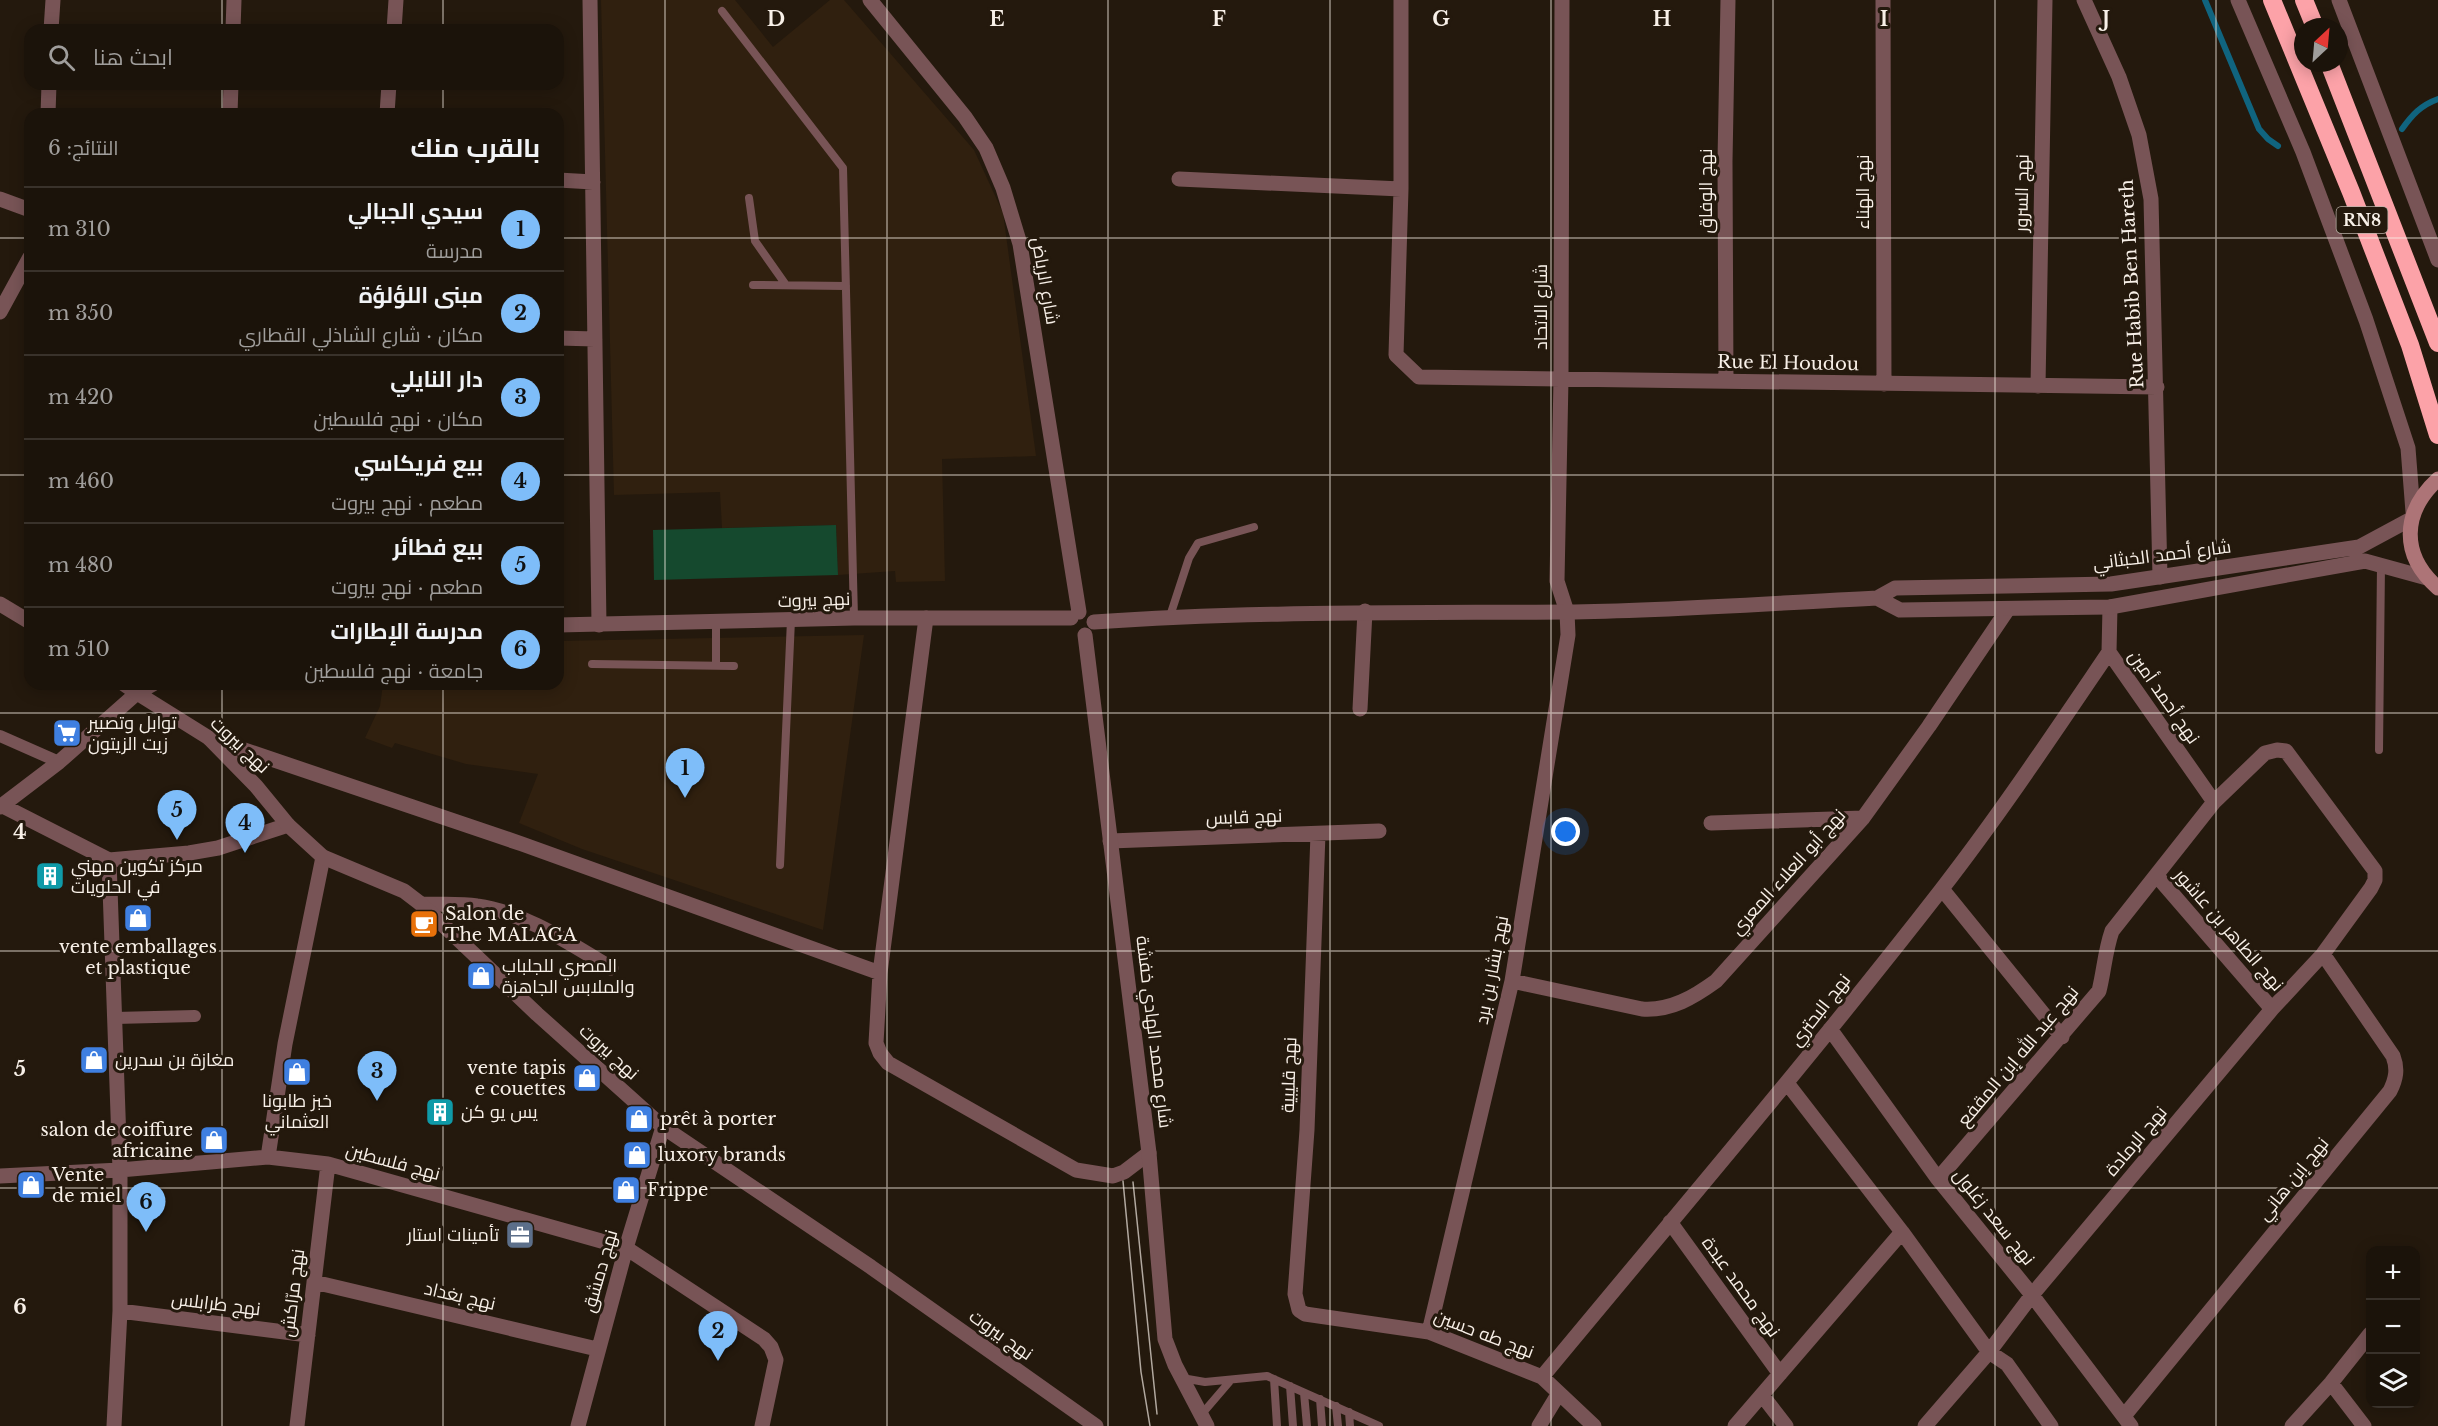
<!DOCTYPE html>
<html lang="ar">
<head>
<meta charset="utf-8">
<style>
	body { margin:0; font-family:"Libre Baskerville",Cairo,serif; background:#282018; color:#f1f3f6; direction:rtl }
	.controls { position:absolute; right:18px; bottom:18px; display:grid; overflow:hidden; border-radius:12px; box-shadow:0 3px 15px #0003 }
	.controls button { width:54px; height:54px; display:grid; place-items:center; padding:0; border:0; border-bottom:2px solid #39322b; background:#1b130a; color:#f1f3f6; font:30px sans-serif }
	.compass { position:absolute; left:2294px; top:18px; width:54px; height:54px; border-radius:50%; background:#1b130a; box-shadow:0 3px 15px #0003; rotate:26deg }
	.you { position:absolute; left:1566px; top:832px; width:21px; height:21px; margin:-15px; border:4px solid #fff; border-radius:50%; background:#1a73e8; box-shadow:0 0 0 9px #1a73e833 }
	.badge { display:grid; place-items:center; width:39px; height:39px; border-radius:50%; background:#7ebdf9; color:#111; font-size:20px; font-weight:700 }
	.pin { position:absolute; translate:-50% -50px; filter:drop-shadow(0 2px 3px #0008) }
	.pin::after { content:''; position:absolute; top:32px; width:21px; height:18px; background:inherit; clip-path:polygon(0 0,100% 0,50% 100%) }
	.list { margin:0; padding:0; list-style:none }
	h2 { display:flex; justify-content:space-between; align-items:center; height:78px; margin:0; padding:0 24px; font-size:26px }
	h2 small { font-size:20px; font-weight:400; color:#a09e9c }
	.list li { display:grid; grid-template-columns:39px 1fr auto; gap:18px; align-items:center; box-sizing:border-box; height:84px; padding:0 24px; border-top:2px solid #39322b }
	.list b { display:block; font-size:22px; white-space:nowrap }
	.list p { margin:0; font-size:20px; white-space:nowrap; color:#a09e9c }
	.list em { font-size:20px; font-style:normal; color:#a09e9c }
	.icon { flex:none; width:33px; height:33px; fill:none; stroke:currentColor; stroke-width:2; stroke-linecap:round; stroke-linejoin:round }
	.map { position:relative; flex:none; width:2438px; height:1426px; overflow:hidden; direction:ltr }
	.search { position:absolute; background:#1b130a; box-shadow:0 3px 15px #0003; left:24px; top:24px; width:540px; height:66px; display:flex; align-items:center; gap:15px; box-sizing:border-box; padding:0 21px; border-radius:18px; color:#a09e9c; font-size:22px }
	.panel { position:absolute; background:#1b130a; box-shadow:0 3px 15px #0003; left:24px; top:108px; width:540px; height:582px; border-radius:18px; direction:rtl }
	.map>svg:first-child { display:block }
	.built { fill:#30200f }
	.green { fill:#15492e }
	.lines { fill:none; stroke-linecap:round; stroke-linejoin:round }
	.stream { stroke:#10647f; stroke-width:6 }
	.service { stroke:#785456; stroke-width:8 }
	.pedestrian { stroke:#785456; stroke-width:12 }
	.minor { stroke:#785456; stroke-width:15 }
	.tertiary { stroke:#785456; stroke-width:15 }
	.secondary { stroke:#ad7477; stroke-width:15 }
	.motorway { stroke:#fca2a8; stroke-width:18 }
	.tram { stroke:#b2a9a0; stroke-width:1.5 }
	.grid { fill:none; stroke:#f8f0e8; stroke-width:1.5; stroke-opacity:0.55 }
	.labels { text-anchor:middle; stroke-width:6; stroke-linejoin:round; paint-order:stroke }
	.shield { fill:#24190d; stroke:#b8b0a6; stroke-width:1.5 }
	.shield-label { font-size:16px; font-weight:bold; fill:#f8f0e8 }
	.street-label { font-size:18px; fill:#f8f0e8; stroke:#24190d }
	.poi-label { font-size:18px; fill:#f8f0e8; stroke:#24190d; text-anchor:start }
	.grid-label { font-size:20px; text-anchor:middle; font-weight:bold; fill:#f8f0e8; stroke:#24190d; stroke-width:6; stroke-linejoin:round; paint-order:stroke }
</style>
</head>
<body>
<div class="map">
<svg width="2438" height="1426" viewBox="0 0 2438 1426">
	<rect width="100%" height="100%" fill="#24190d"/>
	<path class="built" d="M601 0H735L773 47 830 0H844L974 150 1003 213 1036 456 942 459 945 581 896 582 895 571 838 575 836 525 722 528 720 492 614 495Z
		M864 635 823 930 582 849 519 823 538 774 466 764 395 743 392 748 365 738 380 706 383 684H558V641Z"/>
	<path class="green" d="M836 525 838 575 654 580 653 530Z"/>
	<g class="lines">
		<path class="stream" d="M2205 0 2259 129 2268 139 2278 146
			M2402 129C2412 115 2421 105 2438 99"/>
		<path class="service" d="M722 11 843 168 854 618
			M749 198 755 241 786 285
			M753 285 846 286
			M1170 616 1189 558 1198 543 1254 527
			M716 622V664
			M592 664 734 666
			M2379 750 2381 565
			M780 865 791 620
			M1182 1378 1205 1382 1267 1376 1379 1426
			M1274 1379 1277 1426
			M1290 1386 1293 1426
			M1304 1393 1307 1426
			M1320 1399 1322 1426
			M1336 1406 1338 1426
			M1349 1412 1350 1426
			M1201 1415 1231 1380"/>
		<path class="pedestrian" d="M0 736 59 762
			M115 1018 195 1016"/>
		<path class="minor" d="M590 0 599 625
			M1401 0V189L1396 355 1419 377 2157 387
			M1883 0 1884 384
			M2084 0 2119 77 2139 135 2151 199 2160 577
			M233 30 234 0
			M394 30 396 0
			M230 114 231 84
			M387 114 389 84
			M1179 179 1401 189
			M558 180 593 182
			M0 199 30 210
			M0 312 30 257
			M558 338 595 339
			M1726 381 1725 161 1728 0
			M2038 386 2045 0
			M2110 607 2109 652 2214 802
			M926 618 880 973 876 1043 880 1053 888 1063 1076 1170 1113 1176 1124 1172 1149 1153
			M1360 709 1365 611
			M209 738 522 844 880 973
			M3 806 109 860 189 853 218 848 288 825
			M0 807 59 762 137 693
			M1711 823 1863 818
			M1318 834 1307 1130 1295 1294 1299 1310 1305 1314 1429 1332 1542 1377 1594 1426
			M1110 841 1379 831
			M109 860 120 1170V1311L114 1426
			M2157 876 2272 1009
			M1942 889 2062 1037
			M421 904C439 905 459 903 477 906 526 913 569 943 611 968
			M1512 981 1642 1009C1671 1011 1694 997 1716 981L1863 818 1929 726 2008 609
			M1830 1029 1938 1179 2032 1295 2131 1426
			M1787 1083 1902 1232 1989 1352 2007 1364 2051 1426
			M268 1157 285 1044 323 857
			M0 1176 120 1170 268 1157 328 1164 626 1248 764 1339 771 1347 776 1360 762 1426
			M1670 1222 1780 1374
			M314 1282 597 1349
			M120 1311 308 1335
			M1429 1332 1512 981 1568 635 1567 612 1557 581 1561 379 1562 0
			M1542 1377C1676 1215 1812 1056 1941 890 2000 814 2054 733 2109 652
			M2331 1383 2364 1426
			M1762 1395 1786 1426
			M2124 1416 2390 1091C2396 1079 2398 1069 2393 1056L2323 954
			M297 1426 328 1164
			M578 1426 626 1248 663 1127
			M1539 1426 1559 1393
			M1735 1426 1902 1232
			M1925 1426 1989 1352 2032 1295 2272 1009 2323 954 2371 888 2375 880V871L2286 751 2277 750 2265 753 2214 802 2112 931C2105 951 2104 971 2099 991L1938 1179
			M2292 1426 2331 1383 2370 1334"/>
		<path class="tertiary" d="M870 0 965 117 986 148 1003 188 1020 244 1079 612
			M2238 0 2303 152 2366 320 2408 448 2413 512
			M2339 0 2438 260
			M51 30 53 0
			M48 114 49 84
			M1877 598 1895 588 2111 584 2359 547 2411 519
			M0 604 30 622
			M1094 622C1251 611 1408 613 1565 612 1669 611 1773 603 1877 598L1900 610 2110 607 2365 561 2427 578
			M558 625 854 618H1071
			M1085 635 1149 1153 1165 1339 1175 1365 1207 1426
			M124 684 137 693
			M153 684 137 693 209 738 256 786 288 825 323 857 404 891 421 904 537 1014 663 1127 871 1267 1096 1426"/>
		<path class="secondary" d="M2438 479C2402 512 2400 555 2438 588"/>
		<path class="motorway" d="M2272 0 2351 192 2410 345 2438 435
			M2304 0 2315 27
			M2329 63 2438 343"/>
		<path class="tram" d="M1123 1181 1141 1372 1150 1426
			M1133 1182 1157 1414"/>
	</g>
	<path class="grid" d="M222 0V30M443 0V30M665 0V1426M887 0V1426M1108 0V1426M1330 0V1426M1551 0V1426M1773 0V1426M1995 0V1426M2216 0V1426M222 84V114M443 84V114M0 238H30M558 238H2438M0 475H30M558 475H2438M222 684V1426M443 684V1426M0 713H2438M0 951H2438M0 1188H2438"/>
	<defs>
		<g id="supermarket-square" transform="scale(1.5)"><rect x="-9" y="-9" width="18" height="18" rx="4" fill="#3f7fe0" stroke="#24190d"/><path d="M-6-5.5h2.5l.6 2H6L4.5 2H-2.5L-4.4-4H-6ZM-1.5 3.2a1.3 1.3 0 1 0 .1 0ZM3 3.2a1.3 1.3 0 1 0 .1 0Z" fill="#fff"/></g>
		<g id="building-square" transform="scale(1.5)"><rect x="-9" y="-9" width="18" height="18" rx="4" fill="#0f9aa8" stroke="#24190d"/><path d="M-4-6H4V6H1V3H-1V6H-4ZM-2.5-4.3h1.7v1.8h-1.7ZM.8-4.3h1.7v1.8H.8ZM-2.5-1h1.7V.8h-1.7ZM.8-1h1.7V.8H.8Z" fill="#fff"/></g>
		<g id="shop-square" transform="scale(1.5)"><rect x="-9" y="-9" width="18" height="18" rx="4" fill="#3f7fe0" stroke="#24190d"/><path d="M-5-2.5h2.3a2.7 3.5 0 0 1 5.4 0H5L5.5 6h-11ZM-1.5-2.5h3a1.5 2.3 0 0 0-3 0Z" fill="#fff"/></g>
		<g id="cafe-square" transform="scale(1.5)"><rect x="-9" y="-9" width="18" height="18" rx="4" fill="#e8710a" stroke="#24190d"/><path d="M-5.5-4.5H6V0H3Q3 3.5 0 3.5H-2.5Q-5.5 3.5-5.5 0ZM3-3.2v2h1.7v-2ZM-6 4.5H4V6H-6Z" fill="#fff"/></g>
		<g id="office-square" transform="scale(1.5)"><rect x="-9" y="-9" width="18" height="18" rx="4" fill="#5c6f8a" stroke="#24190d"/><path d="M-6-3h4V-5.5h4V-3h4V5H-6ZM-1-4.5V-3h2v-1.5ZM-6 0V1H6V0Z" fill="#fff"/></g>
	</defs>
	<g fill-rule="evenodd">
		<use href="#supermarket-square" x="67" y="733"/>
		<use href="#building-square" x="50" y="876"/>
		<use href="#shop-square" x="138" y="918"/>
		<use href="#cafe-square" x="424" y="924"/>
		<use href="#shop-square" x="481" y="976"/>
		<use href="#shop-square" x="94" y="1060"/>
		<use href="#shop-square" x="297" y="1072"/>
		<use href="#shop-square" x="587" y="1078"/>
		<use href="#building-square" x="440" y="1112"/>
		<use href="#shop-square" x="639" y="1119"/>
		<use href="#shop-square" x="214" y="1140"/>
		<use href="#shop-square" x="637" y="1155"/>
		<use href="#shop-square" x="31" y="1185"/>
		<use href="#shop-square" x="626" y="1190"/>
		<use href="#office-square" x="520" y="1235"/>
	</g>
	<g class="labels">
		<rect class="shield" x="2336.5" y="207" width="51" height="26" rx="4.5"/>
		<g class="shield-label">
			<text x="2362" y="226">RN8</text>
		</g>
		<g class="street-label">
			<text transform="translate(1706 191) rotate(-90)" y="6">نهج الوفاق</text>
			<text transform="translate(1863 192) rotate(-90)" y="6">نهج الهناء</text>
			<text transform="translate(2022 193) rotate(-89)" y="6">نهج السرور</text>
			<text transform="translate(1045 281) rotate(80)" y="6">شارع الرياض</text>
			<text transform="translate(2132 284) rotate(-93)" y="6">Rue Habib Ben Hareth</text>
			<text transform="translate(1541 307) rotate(-90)" y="6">شارع الاتحاد</text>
			<text transform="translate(1788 363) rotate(1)" y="6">Rue El Houdou</text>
			<text transform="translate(2162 555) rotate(-7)" y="6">شارع أحمد الخبثاني</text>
			<text transform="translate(814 600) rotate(-2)" y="6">نهج بيروت</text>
			<text transform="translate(2164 697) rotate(55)" y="6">نهج أحمد أمين</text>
			<text transform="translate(240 745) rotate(43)" y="6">نهج بيروت</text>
			<text transform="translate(1244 817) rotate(-2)" y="6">نهج قابس</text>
			<text transform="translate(1788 872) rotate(-48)" y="6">نهج أبو العلاء المعري</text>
			<text transform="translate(2229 930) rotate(49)" y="6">نهج الطاهر بن عاشور</text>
			<text transform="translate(1492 970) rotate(-79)" y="6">نهج بشار بن برد</text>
			<text transform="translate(1820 1010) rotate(-52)" y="6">نهج البحتري</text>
			<text transform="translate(1154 1032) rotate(83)" y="6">شارع محمد الهادي خفشة</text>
			<text transform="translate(609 1052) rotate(42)" y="6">نهج بيروت</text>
			<text transform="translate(2018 1056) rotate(-50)" y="6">نهج عبد الله إبن المقفع</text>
			<text transform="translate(1289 1075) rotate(-88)" y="6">نهج قليبية</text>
			<text transform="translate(2136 1141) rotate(-50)" y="6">نهج الرمادة</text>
			<text transform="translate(393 1162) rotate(15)" y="6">نهج فلسطين</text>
			<text transform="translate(2293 1179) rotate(-51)" y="6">نهج إبن هاني</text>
			<text transform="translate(1994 1217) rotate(51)" y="6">نهج سعد زغلول</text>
			<text transform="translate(600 1271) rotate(-74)" y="6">نهج دمشق</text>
			<text transform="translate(1741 1287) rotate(54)" y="6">نهج محمد عبدة</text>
			<text transform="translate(293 1293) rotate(-83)" y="6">نهج مرّاكش</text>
			<text transform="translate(460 1296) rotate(13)" y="6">نهج بغداد</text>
			<text transform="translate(216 1304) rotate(7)" y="6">نهج طرابلس</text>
			<text transform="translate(1484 1334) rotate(21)" y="6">نهج طه حسين</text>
			<text transform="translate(1001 1335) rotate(35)" y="6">نهج بيروت</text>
		</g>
		<g class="poi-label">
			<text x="88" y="729">توابل وتصبير<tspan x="88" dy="21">زيت الزيتون</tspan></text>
			<text x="71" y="872">مركز تكوين مهني<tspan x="71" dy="21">في الحلويات</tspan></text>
			<text x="445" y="920">Salon de<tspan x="445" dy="21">The MALAGA</tspan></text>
			<text x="138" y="953" text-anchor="middle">vente emballages<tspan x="138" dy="21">et plastique</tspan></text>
			<text x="502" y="972">المصري للجلباب<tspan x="502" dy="21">والملابس الجاهزة</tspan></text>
			<text x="115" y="1066">مغازة بن سدرين</text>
			<text x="566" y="1074" text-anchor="end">vente tapis<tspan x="566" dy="21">e couettes</tspan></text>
			<text x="297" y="1107" text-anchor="middle">خبز طابونا<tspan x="297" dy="21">العثماني</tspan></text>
			<text x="461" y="1118">يس يو كن</text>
			<text x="660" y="1125">prêt à porter</text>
			<text x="193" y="1136" text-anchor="end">salon de coiffure<tspan x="193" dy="21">africaine</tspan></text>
			<text x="658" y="1161">luxory brands</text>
			<text x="52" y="1181">Vente<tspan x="52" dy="21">de miel</tspan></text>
			<text x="647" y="1196">Frippe</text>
			<text x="499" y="1241" text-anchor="end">تأمينات استار</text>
		</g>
	</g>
	<g class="grid-label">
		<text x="776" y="26">D</text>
		<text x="997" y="26">E</text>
		<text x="1219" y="26">F</text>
		<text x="1441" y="26">G</text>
		<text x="1662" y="26">H</text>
		<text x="1884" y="26">I</text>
		<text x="2106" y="26">J</text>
		<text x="20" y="839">4</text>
		<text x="20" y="1076">5</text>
		<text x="20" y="1314">6</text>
	</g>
</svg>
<div class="controls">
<button>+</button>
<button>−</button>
<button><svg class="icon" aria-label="layers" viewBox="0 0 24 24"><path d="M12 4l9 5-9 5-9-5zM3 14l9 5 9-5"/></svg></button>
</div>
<svg class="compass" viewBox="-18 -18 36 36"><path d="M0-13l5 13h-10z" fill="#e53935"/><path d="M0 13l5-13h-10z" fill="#a09e9c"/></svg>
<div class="you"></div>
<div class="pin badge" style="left:685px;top:798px">1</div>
<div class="pin badge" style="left:718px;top:1361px">2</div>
<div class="pin badge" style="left:377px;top:1101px">3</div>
<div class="pin badge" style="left:245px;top:853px">4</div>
<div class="pin badge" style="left:177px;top:840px">5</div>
<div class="pin badge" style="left:146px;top:1232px">6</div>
<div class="search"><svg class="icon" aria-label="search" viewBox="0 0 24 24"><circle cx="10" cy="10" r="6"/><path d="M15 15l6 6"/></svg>ابحث هنا</div>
<section class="panel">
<h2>بالقرب منك<small>النتائج: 6</small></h2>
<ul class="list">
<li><span class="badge">1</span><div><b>سيدي الجبالي</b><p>مدرسة</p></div><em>310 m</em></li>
<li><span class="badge">2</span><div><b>مبنى اللؤلؤة</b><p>مكان · شارع الشاذلي القطاري</p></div><em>350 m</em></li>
<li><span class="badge">3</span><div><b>دار النايلي</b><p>مكان · نهج فلسطين</p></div><em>420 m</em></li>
<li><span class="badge">4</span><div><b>بيع فريكاسي</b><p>مطعم · نهج بيروت</p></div><em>460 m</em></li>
<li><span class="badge">5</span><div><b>بيع فطائر</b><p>مطعم · نهج بيروت</p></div><em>480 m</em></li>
<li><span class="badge">6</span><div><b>مدرسة الإطارات</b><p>جامعة · نهج فلسطين</p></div><em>510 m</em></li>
</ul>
</section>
</div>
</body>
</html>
